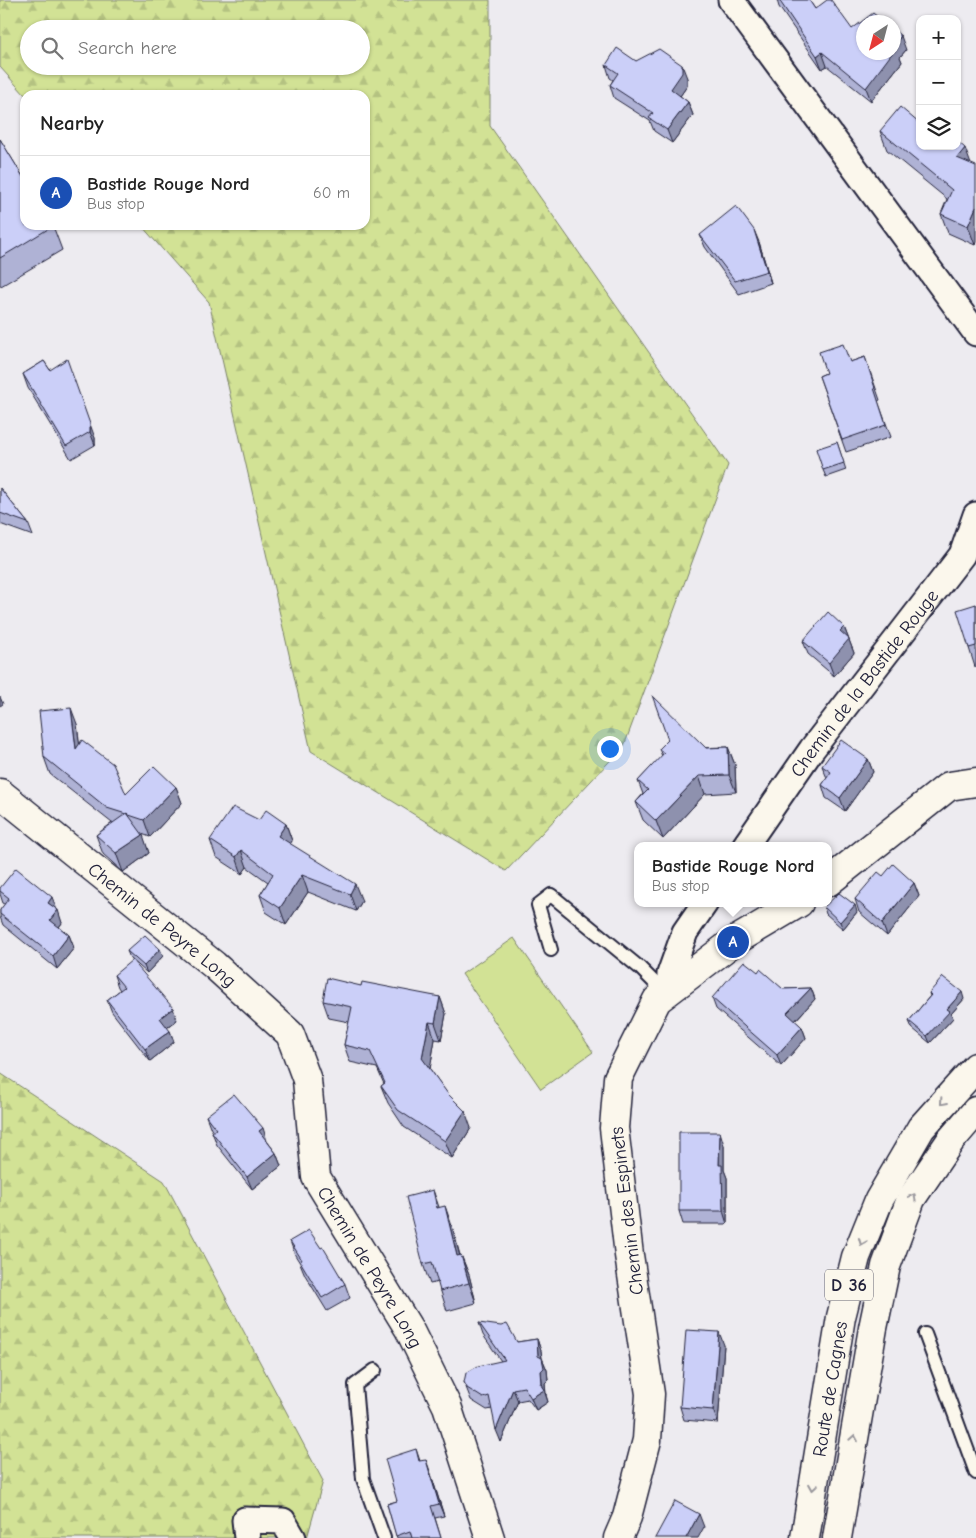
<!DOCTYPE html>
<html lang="en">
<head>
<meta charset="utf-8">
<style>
	body { margin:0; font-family:"Comic Neue",sans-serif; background:#f6f6f6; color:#222 }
	.controls { position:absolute; right:15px; top:15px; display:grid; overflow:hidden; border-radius:10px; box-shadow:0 1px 4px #0004 }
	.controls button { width:45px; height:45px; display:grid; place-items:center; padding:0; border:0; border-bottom:1px solid #e0e0e0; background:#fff; color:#222; font:25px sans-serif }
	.compass { position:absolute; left:856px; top:15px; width:45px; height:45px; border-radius:50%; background:#fff; box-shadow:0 1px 4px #0004; rotate:216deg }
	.you { position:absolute; left:609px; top:748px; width:18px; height:18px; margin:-12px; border:4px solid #fff; border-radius:50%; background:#1a73e8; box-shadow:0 0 0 8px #1a73e833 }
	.badge { display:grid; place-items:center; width:32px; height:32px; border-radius:50%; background:#7c3aed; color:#fff; font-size:16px; font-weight:700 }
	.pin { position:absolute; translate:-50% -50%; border:2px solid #fff; box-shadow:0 1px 5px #0006 }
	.popup { position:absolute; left:634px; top:842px; width:198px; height:65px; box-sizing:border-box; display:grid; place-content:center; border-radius:10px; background:#fff; filter:drop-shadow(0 1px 4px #0005); font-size:16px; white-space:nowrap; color:#767676 }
	.popup b { font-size:19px; color:#222 }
	.popup::after { content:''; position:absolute; left:50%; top:100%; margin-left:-10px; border:10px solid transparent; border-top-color:#fff }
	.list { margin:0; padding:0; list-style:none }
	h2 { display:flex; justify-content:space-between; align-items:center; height:65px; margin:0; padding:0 20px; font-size:21px }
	h2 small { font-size:16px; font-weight:400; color:#767676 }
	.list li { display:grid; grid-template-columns:32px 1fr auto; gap:15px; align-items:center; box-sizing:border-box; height:75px; padding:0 20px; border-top:1px solid #e0e0e0 }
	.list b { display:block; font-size:19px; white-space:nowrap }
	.list p { margin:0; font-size:16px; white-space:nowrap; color:#767676 }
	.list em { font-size:16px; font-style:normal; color:#767676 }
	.icon { flex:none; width:28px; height:28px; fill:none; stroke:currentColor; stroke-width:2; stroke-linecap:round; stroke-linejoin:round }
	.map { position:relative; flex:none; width:976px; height:1538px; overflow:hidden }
	.search { position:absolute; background:#fff; box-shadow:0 1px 4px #0004; left:20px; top:20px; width:350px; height:55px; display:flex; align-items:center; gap:12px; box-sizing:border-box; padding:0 18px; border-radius:28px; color:#767676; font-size:19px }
	.panel { position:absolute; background:#fff; box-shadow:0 1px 4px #0004; left:20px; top:90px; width:350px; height:140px; border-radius:15px }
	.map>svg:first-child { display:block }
	.forest { fill:url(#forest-firs); stroke:#7a8268; fill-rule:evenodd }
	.garden { fill:#d2e295; stroke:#7a8268 }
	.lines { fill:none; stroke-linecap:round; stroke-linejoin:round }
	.lane-casing { stroke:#22223b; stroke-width:16 }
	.street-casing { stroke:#22223b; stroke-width:29 }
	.secondary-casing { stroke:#22223b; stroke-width:31 }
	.primary-casing { stroke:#22223b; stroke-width:31 }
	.lane { stroke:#fbf7ec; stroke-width:12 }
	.street { stroke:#fbf7ec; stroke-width:25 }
	.secondary { stroke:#fbf7ec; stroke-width:28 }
	.primary { stroke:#fbf7ec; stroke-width:28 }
	.wall { fill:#afb2d5; stroke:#22223b }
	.shaded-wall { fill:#8e91ae; stroke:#22223b }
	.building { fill:#cbcff8; stroke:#22223b }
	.oneway { stroke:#99979c }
	.labels { text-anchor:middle; stroke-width:4; stroke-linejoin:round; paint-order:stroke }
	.shield { fill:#fbf7ec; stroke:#636270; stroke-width:1 }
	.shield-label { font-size:18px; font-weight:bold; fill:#22223b }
	.street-label { font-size:19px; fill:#22223b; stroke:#fbf7ec }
</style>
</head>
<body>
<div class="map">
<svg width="976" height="1538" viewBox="0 0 976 1538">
	<defs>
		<pattern id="forest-firs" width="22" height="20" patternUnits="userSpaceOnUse" patternTransform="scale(1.25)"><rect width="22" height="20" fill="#d2e295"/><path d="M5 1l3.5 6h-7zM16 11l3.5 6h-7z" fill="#b4c281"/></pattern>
	</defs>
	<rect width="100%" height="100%" fill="#edebf0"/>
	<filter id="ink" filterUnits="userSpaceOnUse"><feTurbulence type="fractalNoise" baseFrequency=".02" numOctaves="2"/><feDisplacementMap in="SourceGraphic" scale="10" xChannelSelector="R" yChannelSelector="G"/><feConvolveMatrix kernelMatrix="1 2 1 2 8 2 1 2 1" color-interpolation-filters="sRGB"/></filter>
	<g filter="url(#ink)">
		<path class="forest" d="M0 0H490V126L728 465 624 746 506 871 311 751 209 302 141 225H365V95H25L0 67ZM29 29H361V66H29Z
			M0 1073 164 1181 323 1481 307 1538H0Z"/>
		<path class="garden" d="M514 938 593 1052 541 1089 462 974Z"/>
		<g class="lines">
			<g class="lane-casing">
				<path id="lane" d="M551 950 538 905 551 895 640 968 665 993
					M925 1334 976 1473
					M375 1370 355 1385 363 1479 384 1538"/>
			</g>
			<g class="street-casing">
				<g id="street">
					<path d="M731 0 976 333"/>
					<path id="s1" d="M745 846 812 749 962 555 976 515"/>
					<path d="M670 989V974L685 932 705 903"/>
					<path d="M247 1538 245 1520 283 1521 293 1538"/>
				</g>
			</g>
			<g class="secondary-casing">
				<g id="secondary">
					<path id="s2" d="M0 793 214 965 290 1034 307 1080 316 1177 409 1329 447 1406 490 1538"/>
					<path d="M828 882 949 786 976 782"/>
					<path d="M618 1538 627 1517 647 1440 650 1394 629 1255 614 1128 618 1078 657 1000 733 942 799 903"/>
				</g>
			</g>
			<g class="primary-casing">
				<g id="primary">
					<path id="s3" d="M805 1538 841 1317 856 1257 879 1200 921 1128 976 1067"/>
					<path d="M837 1538 873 1328 886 1266 911 1199 951 1140 976 1111"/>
				</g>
			</g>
			<use href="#lane" class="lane"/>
			<use href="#street" class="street"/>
			<use href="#secondary" class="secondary"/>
			<use href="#primary" class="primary"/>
		</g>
		<path class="wall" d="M777 0H809L815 9 852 29 906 50 900 57 902 62 871 101 827 66 822 69 779 7Z
			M636 61 687 78V86L680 96 688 102 693 115 672 143 654 131 650 121 614 98 610 85 613 80 610 78 606 65Z
			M880 131 920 146H957L975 245 948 233 941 214 947 199 887 150Z
			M0 139 53 226 62 250 1 286 0 284Z
			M700 235 759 242 771 283 739 294 705 247Z
			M865 357 880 400 878 401 891 437 846 452 819 376 850 362Z
			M44 361 95 438V445L71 459 28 388 23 374Z
			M837 442 846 470 826 477 823 470Z
			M0 488 28 523 33 536 0 524Z
			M976 604V667H975L969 648Z
			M844 627 854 653 834 676 808 654 803 641Z
			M77 724 79 744 126 794 176 787 182 803 150 837 142 834 149 853 123 872 103 854 96 835 112 823 50 774 44 757Z
			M728 747 735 765 736 792 705 794 663 839 643 820 636 802 643 794 638 781 662 756 659 749Z
			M868 759 873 772 845 811 826 798 822 785 827 778 822 766Z
			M259 820 286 824 292 841 290 844 362 901 356 911 308 892 286 925 266 912 260 895 268 882 247 867 242 874 216 857 210 840Z
			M883 876 914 883 919 896 887 936 859 912 855 899Z
			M0 888 57 910 62 923 59 927 69 935 74 948 57 969 3 925 0 917V910L5 904 3 903 0 894Z
			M824 907 857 912 843 929 826 914Z
			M127 951 163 956 147 973 130 958Z
			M758 972 783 989 811 988 815 999 795 1021 802 1027 806 1038 781 1066 716 1009 712 998Z
			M114 975 177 1020 167 1028 170 1031 174 1042 150 1061 112 1012 107 1000 120 990 118 987Z
			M361 986 440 997 446 1014 441 1040 435 1039 430 1069 471 1128 452 1158 404 1127 388 1103 381 1086 384 1084 377 1068 350 1062 344 1045 349 1022 329 1018 323 1001Z
			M929 993 964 999 951 1014 953 1018 930 1043 912 1028 909 1021 930 996Z
			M206 1116 267 1141 276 1153 281 1166 252 1189 217 1145 212 1132H213L211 1129Z
			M724 1145V1170L727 1178V1224H683L679 1211Z
			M439 1207 452 1226 460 1255H461L469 1275 476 1303 447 1311 438 1282 430 1284 423 1264Z
			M290 1241 321 1248 345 1284 350 1298 327 1311 305 1275 300 1263 295 1255Z
			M479 1323 517 1342 537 1339 541 1351 542 1358 547 1370 548 1380 545 1383 546 1395 548 1402 536 1410 528 1399 518 1401 501 1442 492 1409 487 1410 471 1400 464 1382 501 1361 483 1335Z
			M724 1345 718 1423 684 1420 680 1407Z
			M416 1449 420 1461 430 1471 444 1516 435 1518 441 1538H397L387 1504 397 1501Z"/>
		<path class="shaded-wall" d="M901 36 906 50 900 57 902 62 871 101 866 88 894 45Z
			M822 52 827 66 822 69 817 56Z
			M682 65 687 78V86L676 102 671 89Z
			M688 102 693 115 672 143 667 130Z
			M965 148 972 167 957 158Z
			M976 207V242L975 245 968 226Z
			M754 230 759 242 771 283 767 271Z
			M90 424 95 438V445L90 432Z
			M844 627 854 653 834 676 829 663 840 631Z
			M0 697 3 704 0 706Z
			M71 708 77 724 82 765 76 749Z
			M728 747 735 765 736 792 729 775Z
			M868 759 873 772 845 811 840 798Z
			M699 776 705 794 663 839 656 821Z
			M176 787 182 803 150 837 144 820Z
			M286 824 292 841 284 853 278 836Z
			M143 835 149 853 123 872 116 853Z
			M241 850 247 867 242 874 236 857Z
			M302 875 308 892 286 925 280 908Z
			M914 883 919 896 887 936 882 923Z
			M355 884 362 901 356 911 350 894Z
			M52 897 57 910 48 903Z
			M855 905 857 912 843 929 840 922Z
			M58 910 62 923 55 932 50 920Z
			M69 935 74 948 57 969 53 956Z
			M160 949 163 956 147 973 144 966Z
			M811 988 815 999 791 1025 787 1013Z
			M962 992 964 999 951 1014 953 1018 930 1043 927 1036 947 1009Z
			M440 997 446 1014 441 1040 435 1023Z
			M173 1008 177 1020 164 1030 160 1018Z
			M429 1022 435 1039 429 1075 422 1058Z
			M802 1027 806 1038 781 1066 777 1055Z
			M170 1031 174 1042 150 1061 145 1049Z
			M465 1111 471 1128 452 1158 445 1141Z
			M263 1128 267 1141 264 1144 259 1131Z
			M720 1132 724 1145V1170L727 1178V1224L723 1211 719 1165Z
			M276 1153 281 1166 252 1189 247 1177Z
			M433 1190 440 1210 437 1208Z
			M445 1206 452 1226 465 1276 457 1256Z
			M461 1255 469 1275 476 1303 469 1283Z
			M719 1332 724 1345 718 1423 713 1410Z
			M537 1339 541 1351 543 1368 538 1356Z
			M542 1358 547 1370 548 1380 545 1383 546 1395 542 1383 541 1371Z
			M513 1389 518 1401 501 1442 496 1430Z
			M544 1390 548 1402 536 1410 531 1398Z
			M426 1460 430 1471 444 1516 439 1504Z
			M699 1514 704 1527 698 1538H686Z"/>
		<path class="building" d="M779 0H809L815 9 827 0H831L852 29 873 13 884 22H864V52H893L866 88 822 52 817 56Z
			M894 30 901 36 894 45Z
			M894 46 897 48 894 52Z
			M617 48 636 61 659 49 682 65V73L671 89 688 102 667 130 649 118 653 113 610 85 618 73 606 65Z
			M900 107 920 124V146H957V141L965 148 957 158 976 166V207L968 226 941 214 952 190 880 131Z
			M0 139 25 180V225H53V226L0 258Z
			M736 206 754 230 767 271 735 281 700 235Z
			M843 344 850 362 865 357 875 388H874L886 425 842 440 819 376 826 373 819 352Z
			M67 359 90 424V432L66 446 23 374 44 361 50 370Z
			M837 442 844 463 823 470 816 449Z
			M0 488 28 523 0 513Z
			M976 604V646L969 648 957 610Z
			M828 612 844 627 840 631 849 639 829 663 803 641Z
			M652 695 706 748 728 747 729 775 699 776 656 821 636 802 648 790 638 781 664 753 659 749 668 740Z
			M71 708 76 749 82 740 113 764 126 794 154 766 176 787 144 820 129 815 127 813 126 814 107 808 44 757 39 711Z
			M841 740 868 759 840 798 822 785 831 772 822 766Z
			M233 807 259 820 266 810 286 824 278 836 355 884 350 894 302 875 280 908 260 895 273 874 241 850 236 857 210 840Z
			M127 813 143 835 116 853 96 835Z
			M893 864 914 883 882 923 855 899 878 872 883 876Z
			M16 868 52 897 48 903 58 910 50 920 69 935 53 956 0 914V910L9 898 0 891V888Z
			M839 893 855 905 840 922 824 907Z
			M145 935 160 949 144 966 127 951Z
			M132 960 173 1008 160 1018 170 1031 145 1049 107 1000 124 987 114 975Z
			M744 961 758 972 760 969 783 989 811 988 787 1013 802 1027 777 1055 712 998Z
			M943 977 962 992 947 1009 950 1011 927 1036 909 1021 931 995 929 993Z
			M327 978 361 986 362 982 440 997 435 1023 429 1022 422 1058 448 1094 465 1111 445 1141 398 1110 381 1086 385 1083 370 1051 344 1045 352 1007 323 1001Z
			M234 1094 263 1128 259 1131 276 1153 247 1177 212 1132 216 1129 206 1116Z
			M679 1132H720L719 1165H722L723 1211H679Z
			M433 1190 437 1208 445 1206 457 1256 461 1255 469 1283 440 1291 432 1262 423 1264 406 1197Z
			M309 1230 321 1248 323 1247 345 1284 322 1298 300 1261 302 1260 290 1241Z
			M479 1323 501 1326 507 1324 517 1342 537 1339 538 1356 542 1358 544 1368 541 1371 542 1383H540L544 1390 531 1398 524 1387 513 1389 496 1430 489 1396 483 1398 467 1388 464 1382 466 1373 478 1366 505 1360Z
			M686 1330 719 1332 713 1410 680 1407Z
			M416 1449 419 1461 426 1460 439 1504 431 1506 441 1538H412L410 1531 396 1536 387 1504 397 1501 385 1459Z
			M675 1501 699 1514 686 1538H655Z"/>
		<defs><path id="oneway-chevron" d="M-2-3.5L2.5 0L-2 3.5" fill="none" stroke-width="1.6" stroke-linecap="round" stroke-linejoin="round" transform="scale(1.25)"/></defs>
		<g class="oneway">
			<use href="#oneway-chevron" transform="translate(943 1102) rotate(131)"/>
			<use href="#oneway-chevron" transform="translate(913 1197) rotate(-60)"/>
			<use href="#oneway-chevron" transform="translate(862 1242) rotate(112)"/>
			<use href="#oneway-chevron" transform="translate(854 1438) rotate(-80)"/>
			<use href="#oneway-chevron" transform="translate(813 1487) rotate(99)"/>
		</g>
	</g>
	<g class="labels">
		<rect class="shield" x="825" y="1269.5" width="48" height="31" rx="4"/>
		<g class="shield-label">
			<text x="849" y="1291">D 36</text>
		</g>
		<g class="street-label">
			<text dy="7" stroke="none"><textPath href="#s1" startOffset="202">Chemin de la Bastide Rouge</textPath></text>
			<text dy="7" stroke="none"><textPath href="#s2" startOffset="209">Chemin de Peyre Long</textPath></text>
			<text transform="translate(626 1211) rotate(-97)" y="7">Chemin des Espinets</text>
			<text dy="7" stroke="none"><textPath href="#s2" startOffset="629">Chemin de Peyre Long</textPath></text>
			<text dy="7" stroke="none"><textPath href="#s3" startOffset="151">Route de Cagnes</textPath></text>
		</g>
	</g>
</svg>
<div class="controls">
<button>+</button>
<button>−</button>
<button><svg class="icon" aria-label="layers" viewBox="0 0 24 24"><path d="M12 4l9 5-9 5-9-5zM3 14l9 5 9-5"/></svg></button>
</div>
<svg class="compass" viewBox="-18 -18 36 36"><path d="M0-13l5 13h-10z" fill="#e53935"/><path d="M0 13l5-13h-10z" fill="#767676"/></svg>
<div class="you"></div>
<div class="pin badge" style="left:733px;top:942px;background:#1a4fb4">A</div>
<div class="popup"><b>Bastide Rouge Nord</b>Bus stop</div>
<div class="search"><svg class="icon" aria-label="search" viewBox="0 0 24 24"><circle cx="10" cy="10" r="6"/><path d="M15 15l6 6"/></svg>Search here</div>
<section class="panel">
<h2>Nearby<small></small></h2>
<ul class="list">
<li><span class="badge" style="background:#1a4fb4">A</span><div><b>Bastide Rouge Nord</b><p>Bus stop</p></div><em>60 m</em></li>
</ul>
</section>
</div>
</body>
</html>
